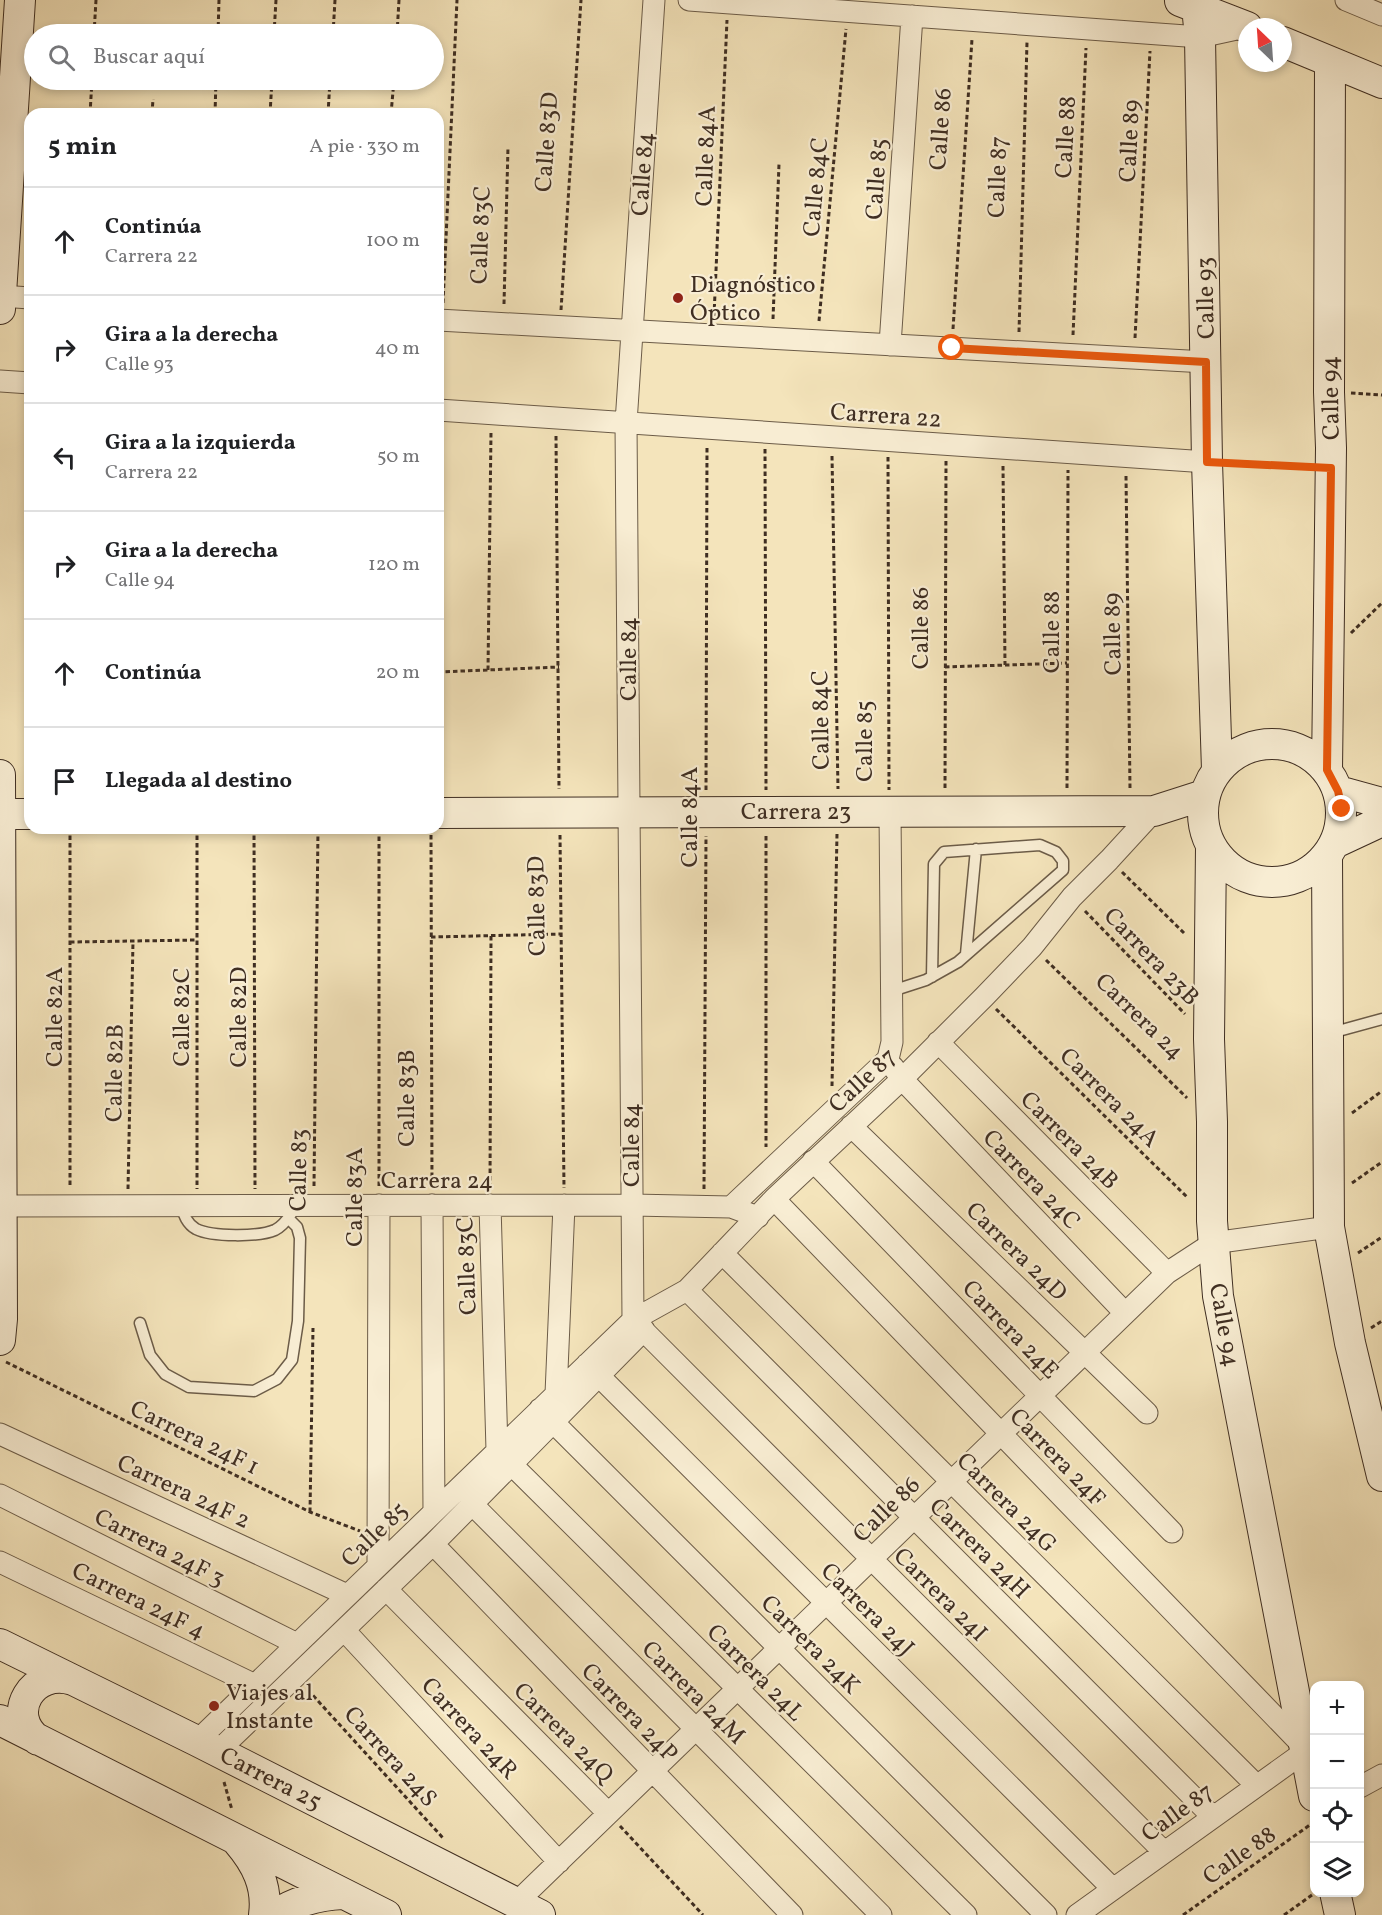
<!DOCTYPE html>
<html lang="es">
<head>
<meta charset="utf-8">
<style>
	body { margin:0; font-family:Vollkorn,serif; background:#f2f2f2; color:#202124 }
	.controls { position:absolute; right:18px; bottom:18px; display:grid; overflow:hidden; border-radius:12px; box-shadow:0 3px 9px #0003 }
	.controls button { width:54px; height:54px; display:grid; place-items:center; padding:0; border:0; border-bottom:2px solid #e0e0e0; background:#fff; color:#202124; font:30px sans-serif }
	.compass { position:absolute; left:1238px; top:18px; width:54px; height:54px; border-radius:50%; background:#fff; box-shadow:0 3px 9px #0003; rotate:335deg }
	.stop { position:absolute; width:18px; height:18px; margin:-14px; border:4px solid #ea580c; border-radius:50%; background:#fff }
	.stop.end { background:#ea580c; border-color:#fff; box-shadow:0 2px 6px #0008 }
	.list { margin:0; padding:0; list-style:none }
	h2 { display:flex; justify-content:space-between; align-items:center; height:78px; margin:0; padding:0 24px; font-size:26px }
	h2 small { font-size:20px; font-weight:400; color:#757577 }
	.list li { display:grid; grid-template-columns:39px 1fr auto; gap:18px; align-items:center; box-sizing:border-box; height:108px; padding:0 24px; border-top:2px solid #e0e0e0 }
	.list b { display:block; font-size:22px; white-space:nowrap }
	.list p { margin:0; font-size:20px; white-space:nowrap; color:#757577 }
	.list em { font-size:20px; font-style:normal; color:#757577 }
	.icon { flex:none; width:33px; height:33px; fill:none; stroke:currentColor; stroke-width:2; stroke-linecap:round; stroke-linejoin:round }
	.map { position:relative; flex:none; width:1382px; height:1915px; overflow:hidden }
	.search { position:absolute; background:#fff; box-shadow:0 3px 9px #0003; left:24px; top:24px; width:420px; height:66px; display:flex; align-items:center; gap:15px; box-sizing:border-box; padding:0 21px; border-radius:33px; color:#757577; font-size:22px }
	.panel { position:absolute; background:#fff; box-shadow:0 3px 9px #0003; left:24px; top:108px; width:420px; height:726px; border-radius:18px }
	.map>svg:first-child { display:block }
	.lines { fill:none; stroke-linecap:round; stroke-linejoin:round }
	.lane-casing { stroke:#6c5c48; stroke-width:13 }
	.street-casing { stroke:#6c5c48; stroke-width:23 }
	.secondary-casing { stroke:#3f2e22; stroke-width:32 }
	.path { stroke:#3f2e22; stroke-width:3; stroke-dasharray:4.5 3; stroke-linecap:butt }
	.lane { stroke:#f8edd3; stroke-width:10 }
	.street { stroke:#f8edd3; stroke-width:21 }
	.secondary { stroke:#f8edd3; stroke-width:30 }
	.route { stroke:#ea580c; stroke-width:8 }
	.poi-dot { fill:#8f2418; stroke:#f8edd3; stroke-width:2 }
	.labels { text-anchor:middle; stroke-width:4.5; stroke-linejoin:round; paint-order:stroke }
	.street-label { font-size:24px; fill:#3f2e22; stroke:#f8edd3 }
	.poi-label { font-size:24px; fill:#3f2e22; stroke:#f8edd3; text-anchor:start }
</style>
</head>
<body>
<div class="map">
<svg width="1382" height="1915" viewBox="0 0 1382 1915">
	<rect width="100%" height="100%" fill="#f4e4bb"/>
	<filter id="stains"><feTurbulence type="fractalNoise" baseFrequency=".00333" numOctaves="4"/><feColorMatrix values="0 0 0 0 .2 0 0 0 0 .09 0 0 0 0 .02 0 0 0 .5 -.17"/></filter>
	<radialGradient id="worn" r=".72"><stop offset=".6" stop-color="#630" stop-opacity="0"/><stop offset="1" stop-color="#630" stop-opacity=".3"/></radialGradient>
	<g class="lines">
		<g class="lane-casing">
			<path id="lane" d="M966 954 976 849
				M892 991 926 980 958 962 1063 870V861L1056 852 1040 845 944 852 934 864 932 977
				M1331 1033 1382 1019
				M181 1206C184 1215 187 1224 196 1229 212 1237 259 1237 275 1230 281 1227 287 1220 291 1214
				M140 1323 150 1355 165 1374 189 1387 254 1391 277 1379 292 1360 298 1321 300 1238 297 1227 288 1218"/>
		</g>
		<g class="street-casing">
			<path id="street" d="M654 0 626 423 633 1320 1164 1852
				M689 0 1200 37 1246 27
				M1346 0 1382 15
				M1 296 30 298
				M438 320 1206 362
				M890 345 912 16
				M0 381 30 383
				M438 410 1207 462
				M938 1042 1167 1273
				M893 1067 902 1079 1125 1313
				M851 1126 1147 1413
				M813 1161 1172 1532
				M774 1199 1307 1750 1077 1915
				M432 1205 434 1512
				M490 1205 497 1450
				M0 1206 632 1205 731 1207 758 1217
				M731 1207 888 1059 892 1042 890 811
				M722 1253 1257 1786
				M687 1290 1213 1817
				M587 1364 1113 1889
				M556 1394 564 1205
				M540 1409 1046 1915
				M0 1434 347 1595
				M511 1464 966 1915
				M0 1495 297 1644
				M472 1504 881 1915
				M433 1544 792 1915
				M0 1562 255 1685
				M378 1565 379 1205
				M386 1589 608 1813
				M344 1630 559 1862
				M197 1741 633 1320 687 1290 774 1199 902 1079 984 997 1032 947 1072 897 1109 860 1154 811
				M218 1751 433 1544 644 1330
				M1360 1787 1382 1775
				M516 1903 1167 1273 1213 1243 1329 1227"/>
		</g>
		<g class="secondary-casing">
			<path id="secondary" d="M1180 1 1247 27
				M1197 7 1200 37 1207 462 1217 770
				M1283 42 1382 83
				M0 309 20 0
				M1203 813a69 69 0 1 1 138 0a69 69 0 1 1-138 0Z
				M1327 770 1331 448 1329 392 1330 62
				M0 775 2 1319 0 1340
				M1338 791 1382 803
				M438 813 1154 811 1204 795
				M0 814H30
				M1335 843 1382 821
				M1211 847 1209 1039 1212 1122V1221L1218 1296 1314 1796
				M1327 856 1329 1227 1350 1343 1382 1476
				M0 1644 197 1741 540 1915
				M0 1720 386 1915
				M38 1740C4 1714 33 1667 73 1680
				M238 1842C256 1863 268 1886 264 1915
				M1335 1892 1340 1915
				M275 1915C296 1901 318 1895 343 1894"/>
		</g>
		<path class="path" d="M94 34 96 0
			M218 34 219 0
			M274 34 276 0
			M333 34 335 0
			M397 34 399 0
			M90 114 92 80
			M152 114 153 99
			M215 114 216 80
			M270 114 272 80
			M328 114 330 80
			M391 114 394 80
			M443 303 457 0
			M504 304 508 147
			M561 310 581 0
			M714 316 727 20
			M773 319 779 164
			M819 321 846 29
			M953 329 972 39
			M1019 332 1027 42
			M1073 335 1086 48
			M1135 338 1150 51
			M1351 393 1382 395
			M556 436 559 789
			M765 449 766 790
			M832 456 838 789
			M888 457 889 790
			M1230 463 1307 467
			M1003 466 1005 665
			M1126 476 1130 788
			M1351 633 1382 603
			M945 667 1067 663
			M488 670 491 432
			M438 672 559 667
			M945 788 946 461
			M1067 788 1068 470
			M706 790 707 446
			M70 828V1186
			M197 828V1189
			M254 828 255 1189
			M431 835 432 1188
			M560 835 564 1188
			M766 836V1147
			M1122 872 1186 935
			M1085 911 1185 1014
			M431 937 561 934
			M70 942 197 940
			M1046 960 1187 1098
			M996 1009 1188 1198
			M832 1086 837 834
			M1352 1113 1382 1091
			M1352 1183 1382 1162
			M314 1186 318 828
			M379 1186V828
			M490 1188 491 936
			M128 1189 133 941
			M704 1189 706 836
			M1358 1253 1382 1237
			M1371 1328 1382 1321
			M6 1362 310 1512 360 1531
			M310 1512 313 1328
			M308 1690 443 1838
			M224 1782 232 1810
			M620 1826 703 1915
			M1183 1915 1314 1822
			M1284 1915 1312 1895"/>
		<use href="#lane" class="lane"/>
		<use href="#street" class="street"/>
		<use href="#secondary" class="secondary"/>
	</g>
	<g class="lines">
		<path class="route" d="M952 348 1206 362 1207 462 1331 468 1327 770 1338 791 1342 809"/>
	</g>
	<g class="poi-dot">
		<circle cx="678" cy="298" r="6"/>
		<circle cx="214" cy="1706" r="6"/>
	</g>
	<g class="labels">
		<g class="street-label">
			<text transform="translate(940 129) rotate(-86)" y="8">Calle 86</text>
			<text transform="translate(1065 137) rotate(-87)" y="8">Calle 88</text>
			<text transform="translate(1129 141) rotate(-87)" y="8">Calle 89</text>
			<text transform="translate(546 142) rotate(-86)" y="8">Calle 83D</text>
			<text transform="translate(705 156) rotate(-88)" y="8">Calle 84A</text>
			<text transform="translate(642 174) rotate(-86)" y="8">Calle 84</text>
			<text transform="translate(997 177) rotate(-88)" y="8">Calle 87</text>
			<text transform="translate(876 179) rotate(-86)" y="8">Calle 85</text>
			<text transform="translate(815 187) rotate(-85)" y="8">Calle 84C</text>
			<text transform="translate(480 235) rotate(-88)" y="8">Calle 83C</text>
			<text transform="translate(1205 298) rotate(-91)" y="8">Calle 93</text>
			<text transform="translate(1330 398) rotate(-91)" y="8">Calle 94</text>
			<text transform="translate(886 415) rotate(4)" y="8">Carrera 22</text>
			<text transform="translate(920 628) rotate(-90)" y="8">Calle 86</text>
			<text transform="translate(1051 632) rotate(-90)" y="8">Calle 88</text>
			<text transform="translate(1112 634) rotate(-91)" y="8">Calle 89</text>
			<text transform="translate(628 659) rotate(-90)" y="8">Calle 84</text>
			<text transform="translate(820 720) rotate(-91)" y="8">Calle 84C</text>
			<text transform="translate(864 741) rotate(-90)" y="8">Calle 85</text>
			<text x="796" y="819">Carrera 23</text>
			<text transform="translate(689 817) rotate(-90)" y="8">Calle 84A</text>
			<text transform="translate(536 906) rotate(-91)" y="8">Calle 83D</text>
			<text transform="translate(1152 956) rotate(46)" y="8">Carrera 23B</text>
			<text transform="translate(1140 1016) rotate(44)" y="8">Carrera 24</text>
			<text transform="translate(54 1017) rotate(-90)" y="8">Calle 82A</text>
			<text transform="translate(181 1017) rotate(-90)" y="8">Calle 82C</text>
			<text transform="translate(238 1017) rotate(-90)" y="8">Calle 82D</text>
			<text transform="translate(114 1073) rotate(-89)" y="8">Calle 82B</text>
			<text transform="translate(862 1080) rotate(-43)" y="8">Calle 87</text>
			<text transform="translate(1110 1097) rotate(45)" y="8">Carrera 24A</text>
			<text transform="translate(406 1098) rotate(-90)" y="8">Calle 83B</text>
			<text transform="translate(1070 1140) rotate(45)" y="8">Carrera 24B</text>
			<text transform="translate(631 1145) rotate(-90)" y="8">Calle 84</text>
			<text transform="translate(298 1170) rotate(-89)" y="8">Calle 83</text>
			<text transform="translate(1032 1179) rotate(46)" y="8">Carrera 24C</text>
			<text x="437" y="1188">Carrera 24</text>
			<text transform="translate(354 1197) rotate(-90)" y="8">Calle 83A</text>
			<text transform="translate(1017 1251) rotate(44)" y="8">Carrera 24D</text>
			<text transform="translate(466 1266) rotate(-92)" y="8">Calle 83C</text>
			<text transform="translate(1225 1325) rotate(80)" y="8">Calle 94</text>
			<text transform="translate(1011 1329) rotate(46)" y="8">Carrera 24E</text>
			<text transform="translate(195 1437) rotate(26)" y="8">Carrera 24F 1</text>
			<text transform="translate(1058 1457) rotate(46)" y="8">Carrera 24F</text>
			<text transform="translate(184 1491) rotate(25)" y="8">Carrera 24F 2</text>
			<text transform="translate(1007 1502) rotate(45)" y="8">Carrera 24G</text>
			<text transform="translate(886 1509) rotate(-44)" y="8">Calle 86</text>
			<text transform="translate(374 1534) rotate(-44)" y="8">Calle 85</text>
			<text transform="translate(160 1547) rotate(27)" y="8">Carrera 24F 3</text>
			<text transform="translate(980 1548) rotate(45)" y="8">Carrera 24H</text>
			<text transform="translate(941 1594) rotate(45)" y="8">Carrera 24I</text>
			<text transform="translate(139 1600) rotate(26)" y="8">Carrera 24F 4</text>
			<text transform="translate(868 1609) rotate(45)" y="8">Carrera 24J</text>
			<text transform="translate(811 1644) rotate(45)" y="8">Carrera 24K</text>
			<text transform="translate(756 1672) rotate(45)" y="8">Carrera 24L</text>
			<text transform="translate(694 1692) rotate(45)" y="8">Carrera 24M</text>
			<text transform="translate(630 1712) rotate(46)" y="8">Carrera 24P</text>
			<text transform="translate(470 1728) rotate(47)" y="8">Carrera 24R</text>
			<text transform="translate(564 1732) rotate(45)" y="8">Carrera 24Q</text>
			<text transform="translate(391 1756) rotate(48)" y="8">Carrera 24S</text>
			<text transform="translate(271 1778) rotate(27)" y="8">Carrera 25</text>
			<text transform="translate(1177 1812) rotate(-36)" y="8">Calle 87</text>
			<text transform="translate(1239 1855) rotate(-35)" y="8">Calle 88</text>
		</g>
		<g class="poi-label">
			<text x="690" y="292">Diagnóstico<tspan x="690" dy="28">Óptico</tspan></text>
			<text x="226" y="1700">Viajes al<tspan x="226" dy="28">Instante</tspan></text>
		</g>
	</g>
	<rect width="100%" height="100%" filter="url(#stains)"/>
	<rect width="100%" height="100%" fill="url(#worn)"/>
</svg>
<div class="controls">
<button>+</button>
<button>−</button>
<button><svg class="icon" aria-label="locate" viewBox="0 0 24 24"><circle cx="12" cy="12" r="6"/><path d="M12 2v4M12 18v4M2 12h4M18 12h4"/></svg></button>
<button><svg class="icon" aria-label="layers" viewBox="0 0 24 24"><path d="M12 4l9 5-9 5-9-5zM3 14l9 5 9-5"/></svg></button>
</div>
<svg class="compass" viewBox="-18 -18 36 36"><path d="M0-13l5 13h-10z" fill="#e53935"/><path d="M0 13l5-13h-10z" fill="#757577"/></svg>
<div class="stop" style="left:952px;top:348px"></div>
<div class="stop end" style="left:1342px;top:809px"></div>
<div class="search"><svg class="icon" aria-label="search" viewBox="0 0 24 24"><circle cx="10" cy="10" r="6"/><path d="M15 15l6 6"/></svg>Buscar aquí</div>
<section class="panel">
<h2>5 min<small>A pie · 330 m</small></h2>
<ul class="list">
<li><svg class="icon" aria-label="ahead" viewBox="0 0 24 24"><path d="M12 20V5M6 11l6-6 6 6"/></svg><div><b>Continúa</b><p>Carrera 22</p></div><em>100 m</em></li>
<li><svg class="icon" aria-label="right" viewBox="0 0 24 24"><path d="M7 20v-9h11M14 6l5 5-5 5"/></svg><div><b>Gira a la derecha</b><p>Calle 93</p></div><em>40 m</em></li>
<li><svg class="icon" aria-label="left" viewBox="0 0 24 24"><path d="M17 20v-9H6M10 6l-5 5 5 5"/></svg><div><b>Gira a la izquierda</b><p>Carrera 22</p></div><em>50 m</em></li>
<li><svg class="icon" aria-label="right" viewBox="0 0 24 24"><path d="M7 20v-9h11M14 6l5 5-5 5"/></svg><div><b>Gira a la derecha</b><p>Calle 94</p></div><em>120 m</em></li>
<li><svg class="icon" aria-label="ahead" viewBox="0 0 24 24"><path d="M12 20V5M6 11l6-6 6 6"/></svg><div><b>Continúa</b></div><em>20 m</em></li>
<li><svg class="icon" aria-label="arrive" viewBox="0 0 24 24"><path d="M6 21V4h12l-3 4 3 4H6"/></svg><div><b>Llegada al destino</b></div></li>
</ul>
</section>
</div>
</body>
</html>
